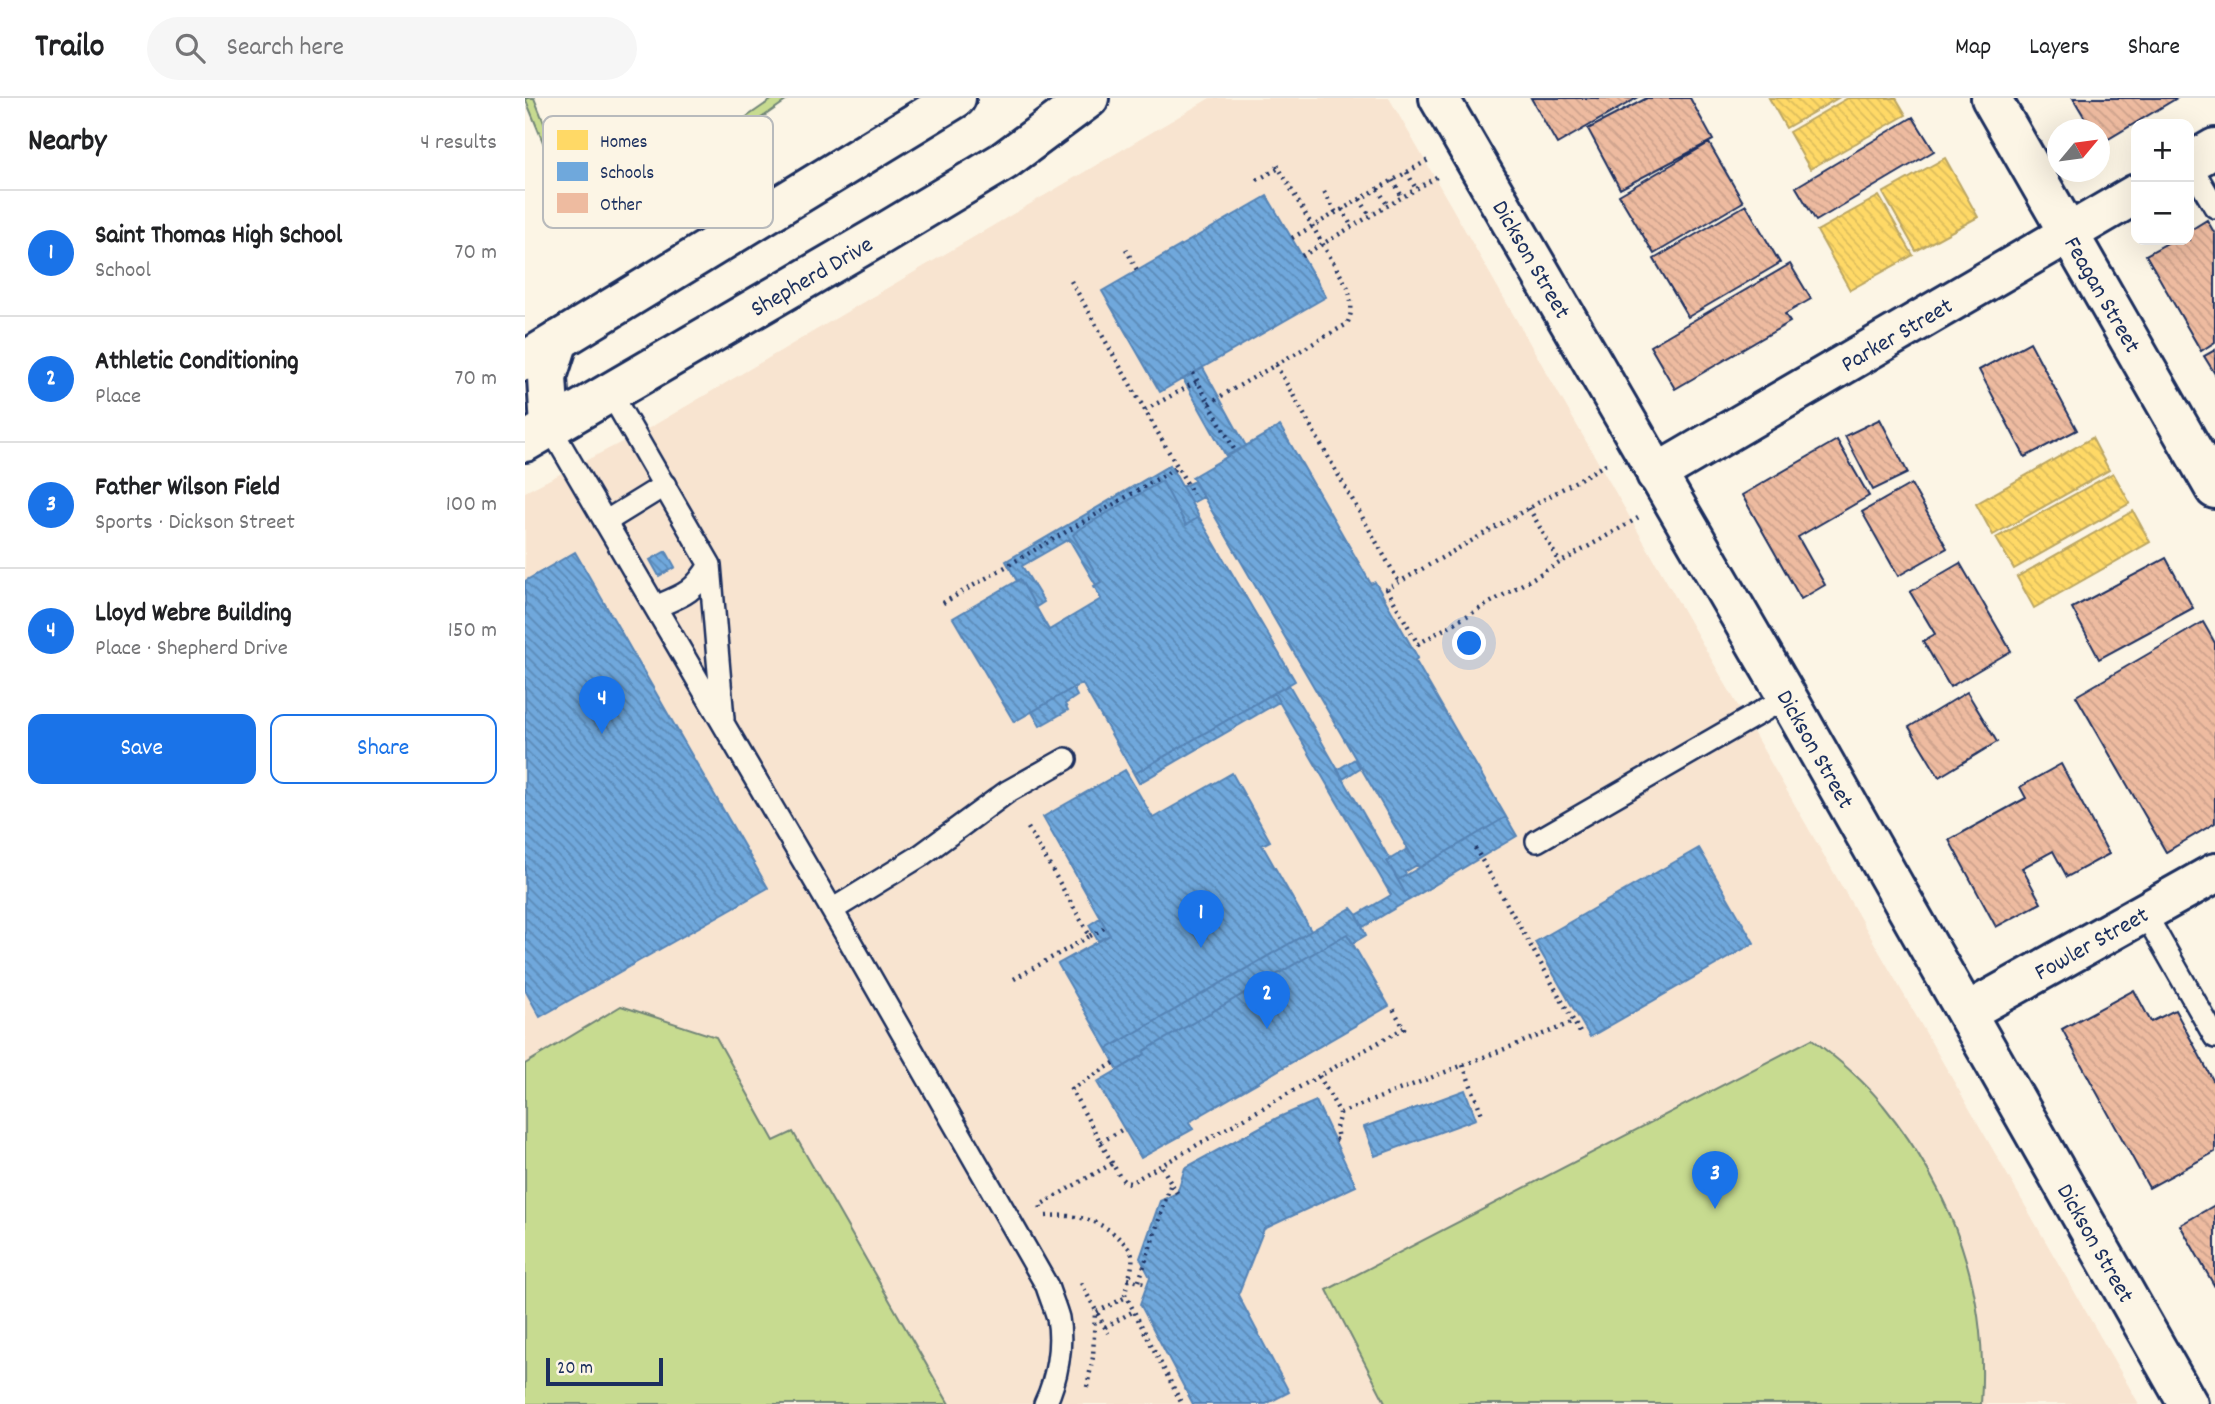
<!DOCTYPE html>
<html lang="en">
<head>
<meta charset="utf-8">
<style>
	body { margin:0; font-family:Dekko,sans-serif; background:#f6f6f6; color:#202124 }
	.controls { position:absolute; right:21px; top:21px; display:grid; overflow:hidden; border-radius:14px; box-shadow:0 7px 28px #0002 }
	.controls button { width:63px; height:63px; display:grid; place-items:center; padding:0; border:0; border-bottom:2px solid #e0e0e0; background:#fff; color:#202124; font:35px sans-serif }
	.compass { position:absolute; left:1522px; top:21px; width:63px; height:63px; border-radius:50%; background:#fff; box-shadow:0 7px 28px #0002; rotate:61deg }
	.scale { position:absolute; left:21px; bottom:18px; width:117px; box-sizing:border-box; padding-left:7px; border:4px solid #1b2f5e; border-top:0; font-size:19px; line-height:24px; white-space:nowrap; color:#1b2f5e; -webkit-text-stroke:5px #fcf5e5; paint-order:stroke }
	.you { position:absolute; left:945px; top:546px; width:24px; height:24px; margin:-18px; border:5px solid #fff; border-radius:50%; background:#1a73e8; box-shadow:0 0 0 10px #1a73e833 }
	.badge { display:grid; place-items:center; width:46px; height:46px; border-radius:50%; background:#1a73e8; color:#fff; font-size:23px; font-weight:700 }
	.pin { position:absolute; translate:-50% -58px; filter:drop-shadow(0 2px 4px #0008) }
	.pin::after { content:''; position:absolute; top:37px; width:24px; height:21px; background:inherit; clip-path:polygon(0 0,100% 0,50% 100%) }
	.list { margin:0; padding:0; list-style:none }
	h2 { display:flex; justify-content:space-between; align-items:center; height:91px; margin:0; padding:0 28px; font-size:30px }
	h2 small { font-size:23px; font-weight:400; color:#757577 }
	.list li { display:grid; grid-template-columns:46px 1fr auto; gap:21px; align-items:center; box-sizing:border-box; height:126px; padding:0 28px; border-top:2px solid #e0e0e0 }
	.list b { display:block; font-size:26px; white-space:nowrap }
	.list p { margin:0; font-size:23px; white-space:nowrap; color:#757577 }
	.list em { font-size:23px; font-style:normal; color:#757577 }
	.actions { display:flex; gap:14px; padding:21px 28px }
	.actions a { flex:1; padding:16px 0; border:2px solid #1a73e8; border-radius:14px; text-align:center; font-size:24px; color:#1a73e8 }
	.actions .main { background:#1a73e8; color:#fff }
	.icon { flex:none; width:38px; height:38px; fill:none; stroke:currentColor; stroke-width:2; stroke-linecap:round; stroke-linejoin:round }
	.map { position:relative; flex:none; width:1690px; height:1306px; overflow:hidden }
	header { display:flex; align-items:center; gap:42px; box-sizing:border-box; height:98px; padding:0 35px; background:#fff; border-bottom:2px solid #e0e0e0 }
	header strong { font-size:33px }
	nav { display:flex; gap:38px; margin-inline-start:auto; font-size:24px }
	.search { width:490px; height:63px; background:#f6f6f6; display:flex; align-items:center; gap:18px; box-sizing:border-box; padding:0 24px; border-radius:38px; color:#757577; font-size:26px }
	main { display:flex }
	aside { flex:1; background:#fff }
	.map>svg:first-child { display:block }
	.built { fill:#f8e4d0 }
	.garden { fill:#c7db90; stroke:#718577; stroke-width:2 }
	.homes { fill:url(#homes-back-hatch); stroke:#bba664; stroke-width:2 }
	.schools { fill:url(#schools-back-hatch); stroke:#5684b6; stroke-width:2 }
	.building { fill:url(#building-back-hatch); stroke:#1b2f5e; stroke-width:2 }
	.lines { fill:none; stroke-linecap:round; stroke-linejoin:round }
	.lane-casing { stroke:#1b2f5e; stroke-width:26 }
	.street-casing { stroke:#1b2f5e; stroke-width:44 }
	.secondary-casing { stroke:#1b2f5e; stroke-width:44 }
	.primary-casing { stroke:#1b2f5e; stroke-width:44 }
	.path { stroke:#1b2f5e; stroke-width:4.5; stroke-dasharray:2 5; stroke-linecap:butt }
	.lane { stroke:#fcf5e5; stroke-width:21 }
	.street { stroke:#fcf5e5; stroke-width:38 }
	.secondary { stroke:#fcf5e5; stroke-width:38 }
	.primary { stroke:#fcf5e5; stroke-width:38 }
	.labels { text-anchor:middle; stroke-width:7; stroke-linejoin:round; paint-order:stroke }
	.street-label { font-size:24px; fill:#1b2f5e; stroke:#fcf5e5 }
	.key { fill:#fcf5e5; stroke:#b8babc; stroke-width:2 }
	.key-label { font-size:19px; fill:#1b2f5e }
</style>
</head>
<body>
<header>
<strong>Trailo</strong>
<div class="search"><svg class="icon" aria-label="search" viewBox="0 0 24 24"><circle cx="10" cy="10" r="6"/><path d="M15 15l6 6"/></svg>Search here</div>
<nav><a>Map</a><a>Layers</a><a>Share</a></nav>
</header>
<main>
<aside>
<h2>Nearby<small>4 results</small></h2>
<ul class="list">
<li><span class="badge">1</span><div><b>Saint Thomas High School</b><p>School</p></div><em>70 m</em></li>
<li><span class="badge">2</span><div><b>Athletic Conditioning</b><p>Place</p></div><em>70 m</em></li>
<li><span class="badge">3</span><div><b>Father Wilson Field</b><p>Sports · Dickson Street</p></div><em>100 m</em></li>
<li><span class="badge">4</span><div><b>Lloyd Webre Building</b><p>Place · Shepherd Drive</p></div><em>150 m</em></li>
</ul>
<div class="actions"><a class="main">Save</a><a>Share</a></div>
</aside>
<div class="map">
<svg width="1690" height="1306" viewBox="0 0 1690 1306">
	<defs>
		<pattern id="homes-back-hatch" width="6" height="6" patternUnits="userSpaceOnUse" patternTransform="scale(1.75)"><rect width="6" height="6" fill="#ffd966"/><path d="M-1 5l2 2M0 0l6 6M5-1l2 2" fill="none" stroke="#dabb5b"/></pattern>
		<pattern id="schools-back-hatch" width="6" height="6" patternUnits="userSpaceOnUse" patternTransform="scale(1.75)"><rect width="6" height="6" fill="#6fa8dc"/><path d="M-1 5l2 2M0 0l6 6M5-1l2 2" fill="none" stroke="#5a89b6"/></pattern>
		<pattern id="building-back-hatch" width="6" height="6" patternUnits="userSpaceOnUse" patternTransform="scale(1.75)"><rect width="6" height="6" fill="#eebba0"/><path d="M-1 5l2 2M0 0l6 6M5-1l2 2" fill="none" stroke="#cca18c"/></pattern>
	</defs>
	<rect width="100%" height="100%" fill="#fcf5e5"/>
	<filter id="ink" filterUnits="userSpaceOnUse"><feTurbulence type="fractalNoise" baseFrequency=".0143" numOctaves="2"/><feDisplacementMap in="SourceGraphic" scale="14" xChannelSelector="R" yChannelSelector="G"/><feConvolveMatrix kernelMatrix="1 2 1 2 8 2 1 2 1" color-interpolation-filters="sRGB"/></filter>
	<g filter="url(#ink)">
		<path class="built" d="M685 0H864L1614 1306H0V394L126 329Z"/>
		<path class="garden" d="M0 0H9L36 67 77 115 139 65 207 29 249 0H265L212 37 144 73 75 128 29 71Z
			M96 908 191 939 249 1043 268 1034 424 1306H0V966Z
			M1287 941C1312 961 1339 982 1358 1007 1428 1093 1464 1195 1456 1306H861L802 1192Z"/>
		<path class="homes" d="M1244 0H1313L1261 30Z
			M1323 0H1371L1381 17 1285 71 1264 34Z
			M1420 60 1453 119 1391 153 1358 95Z
			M1354 98 1388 157 1325 192 1292 133Z
			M1567 340 1584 372 1468 437 1451 406Z
			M1588 375 1605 405 1489 471 1471 440Z
			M1608 413 1625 444 1509 510 1492 479Z"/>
		<path class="schools" d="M742 98 801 199 635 294 577 193Z
			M678 270 721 348 701 358 658 281Z
			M755 328 846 486 850 484 893 560 890 562 981 719 894 770 667 379Z
			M645 367 674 419 661 427 637 383 553 432 548 437 576 484 571 487 544 441 497 468 519 504 511 509 495 481 492 483 481 463Z
			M637 383 661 427 674 419 770 583 609 676 557 585 489 624 428 520 495 481 524 532 576 501 569 488 576 484 548 437 553 432Z
			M669 383 678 399 667 405 657 389Z
			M141 453 150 469 134 478 125 462Z
			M50 454 243 790 15 919 0 892V483Z
			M764 587 865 762 862 763 884 802 838 829 832 817 866 797 749 595Z
			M548 590 552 598 540 606 543 612 515 628 507 614Z
			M749 595 754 604 614 685 609 676Z
			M830 661 835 670 818 681 812 672Z
			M600 672 628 720 707 675 745 743 737 747 786 833 582 951 533 866 585 837 518 719Z
			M981 719 992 738 884 802 873 782Z
			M1174 750 1229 845 1065 939 1010 844Z
			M882 751 892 767 880 774 881 777 873 782 862 763Z
			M826 810 832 817 841 837 828 845 822 836 619 953 620 956 593 972 582 951Z
			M575 820 585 837 573 843 564 827Z
			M822 836 864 908 664 1024 668 1031 616 1060 572 984 620 956 619 953Z
			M940 992 951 1021 850 1058 839 1029Z
			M791 1003 831 1088 739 1131 713 1197 764 1294 741 1306H668L615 1206 625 1179 615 1160 635 1103 652 1095 660 1070 752 1020Z"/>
		<path class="building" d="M1006 0H1112L1032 46Z
			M1122 0H1165L1188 42 1095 91 1063 31Z
			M1548 0H1652L1575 46 1574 32H1567Z
			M1388 19 1409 53 1291 123 1271 89Z
			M1184 45 1218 104 1129 156 1094 97Z
			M1221 107 1255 165 1163 219 1129 161Z
			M1682 122 1690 136V244L1676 253 1621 157 1648 142H1664V133Z
			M1265 166 1286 201 1260 216 1265 224 1150 291 1125 248Z
			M1505 244 1552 332 1500 359 1454 272Z
			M1690 252V276L1679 258Z
			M1355 321 1383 375 1348 392 1320 338Z
			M1312 342 1344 398 1273 439 1300 487 1276 501 1217 397Z
			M1386 386 1422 450 1373 478 1337 414Z
			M1641 460 1668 510 1574 561 1547 510Z
			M1435 465 1486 553 1425 589 1398 543 1410 536 1385 494Z
			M1678 524 1690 545V725L1641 754 1551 598Z
			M1442 594 1472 644 1414 679 1384 629Z
			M1536 666 1584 756 1542 779 1528 753 1497 770 1516 805 1471 829 1424 742 1501 700 1495 689Z
			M1609 892 1626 924 1650 912 1690 986V1054L1624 1090 1537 931Z
			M1690 1107V1189L1655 1127Z"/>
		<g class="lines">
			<g class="lane-casing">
				<path id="lane" d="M1664 65 1690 109
					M85 294 185 467 198 621
					M25 329 307 812 522 1188C525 1198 530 1209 533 1220 538 1247 532 1281 520 1306
					M80 424 140 387
					M130 509C159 497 168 495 185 467
					M1012 743 1262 599
					M307 812 395 758 482 694 541 661
					M1619 814 1690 939"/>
			</g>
			<g class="street-casing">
				<g id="street">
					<path id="s1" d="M914 0 1262 599 1663 1306"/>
					<path d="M1664 65 1690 50"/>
					<path id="s2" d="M1131 376 1611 96"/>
					<path id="s3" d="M1442 914 1690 775"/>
				</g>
			</g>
			<g class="secondary-casing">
				<g id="secondary">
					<path id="s4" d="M1466 0 1690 391"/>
				</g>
			</g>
			<g class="primary-casing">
				<g id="primary">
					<path d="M0 263 431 0"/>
					<path d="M25 329 22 279 34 242"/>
					<path id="s5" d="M0 344 354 138 479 63 564 0"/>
				</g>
			</g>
			<path class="path" d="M882 74 891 91
				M732 82 754 70
				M868 82 877 99
				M853 91 863 108
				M799 94 811 115
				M835 101 845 118
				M817 111 827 129
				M767 140 905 61
				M601 151 612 172
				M777 158 915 77
				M546 183 668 396
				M751 267 874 484
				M668 275 710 353
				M684 305 822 226C828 214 827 203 823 190L751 65
				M620 312 673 283
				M1081 366 862 491 893 546 1113 420
				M1004 410 1035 465
				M418 505 653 369
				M950 750 1057 938
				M565 838 581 829
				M489 881 565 838 502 728
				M589 965 546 991 595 1079 600 1084 605 1085 879 930 867 909
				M938 967 958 1019
				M794 978 815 1015 811 1030 813 1041 810 1042
				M815 1015 1049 924
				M576 1044 600 1030
				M637 1069 652 1095
				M516 1110 515 1107 588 1065
				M521 1118C551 1116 576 1121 598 1144 602 1148 606 1151 607 1157 609 1168 602 1185 600 1196L657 1306
				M603 1181 623 1186
				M614 1183 646 1085
				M556 1185 583 1235
				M572 1214 601 1199
				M580 1229 609 1213
				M562 1289 568 1259 570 1214"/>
			<use href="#lane" class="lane"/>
			<use href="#street" class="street"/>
			<use href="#secondary" class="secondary"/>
			<use href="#primary" class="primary"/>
		</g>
	</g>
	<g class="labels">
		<g class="street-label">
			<text dy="8" stroke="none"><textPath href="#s1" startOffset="186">Dickson Street</textPath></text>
			<text dy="8" stroke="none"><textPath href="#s5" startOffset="331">Shepherd Drive</textPath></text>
			<text dy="8" stroke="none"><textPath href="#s4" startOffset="226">Feagan Street</textPath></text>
			<text dy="8" stroke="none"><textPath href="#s2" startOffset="278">Parker Street</textPath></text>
			<text dy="8" stroke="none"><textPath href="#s1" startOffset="752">Dickson Street</textPath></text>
			<text dy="8" stroke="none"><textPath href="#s3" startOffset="142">Fowler Street</textPath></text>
			<text dy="8" stroke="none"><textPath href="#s1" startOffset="1320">Dickson Street</textPath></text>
		</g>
	</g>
	<rect x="18" y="18" width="230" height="112" rx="10" class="key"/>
	<rect x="32" y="32" width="31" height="20" fill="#ffd966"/>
	<rect x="32" y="64" width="31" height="19" fill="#6fa8dc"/>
	<rect x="32" y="95" width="31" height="20" fill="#eebba0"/>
	<g class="key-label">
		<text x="75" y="49">Homes</text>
		<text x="75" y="80">Schools</text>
		<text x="75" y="112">Other</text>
	</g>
</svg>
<div class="controls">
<button>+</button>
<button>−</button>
</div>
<svg class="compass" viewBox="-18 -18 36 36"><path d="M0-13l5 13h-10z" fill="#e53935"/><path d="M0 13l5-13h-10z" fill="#757577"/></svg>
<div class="scale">20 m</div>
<div class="you"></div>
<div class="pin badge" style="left:676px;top:850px">1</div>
<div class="pin badge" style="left:742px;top:931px">2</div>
<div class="pin badge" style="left:1190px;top:1111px">3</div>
<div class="pin badge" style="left:77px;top:636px">4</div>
</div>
</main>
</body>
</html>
